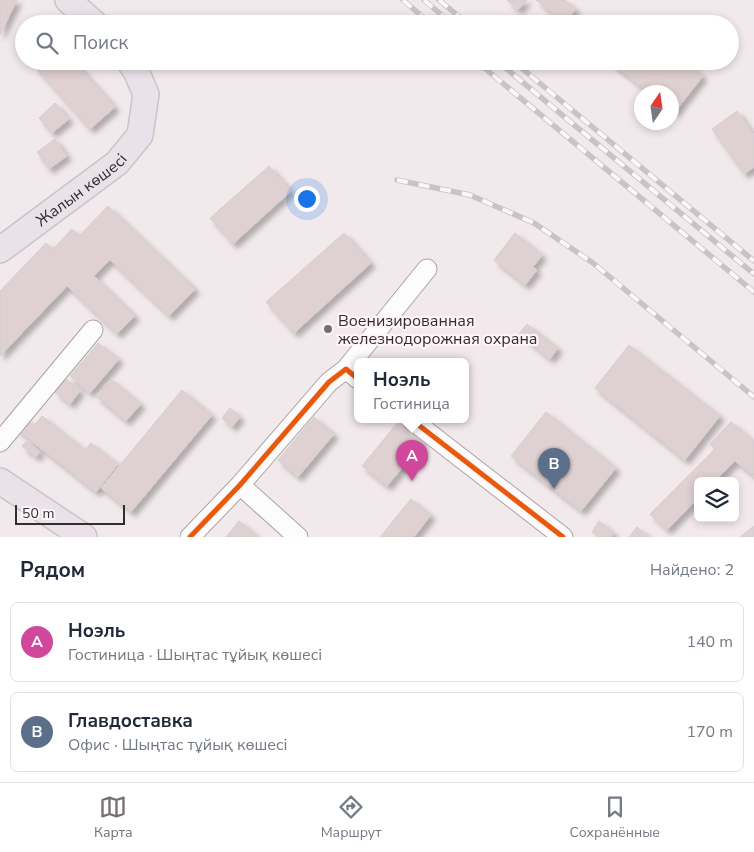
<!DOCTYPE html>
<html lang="ru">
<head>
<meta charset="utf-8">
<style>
	body { margin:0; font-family:"Nunito Sans",sans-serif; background:#f6f6f7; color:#1f2937 }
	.controls { position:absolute; right:15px; bottom:15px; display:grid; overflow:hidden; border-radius:8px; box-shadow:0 2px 8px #0003 }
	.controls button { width:45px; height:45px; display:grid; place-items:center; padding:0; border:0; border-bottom:1px solid #e0e1e3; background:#fff; color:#1f2937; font:25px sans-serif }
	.compass { position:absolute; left:634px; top:85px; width:45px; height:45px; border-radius:50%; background:#fff; box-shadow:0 2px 8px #0003; rotate:13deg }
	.scale { position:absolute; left:15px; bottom:12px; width:110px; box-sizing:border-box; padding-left:5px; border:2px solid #332d2f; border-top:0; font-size:14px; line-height:18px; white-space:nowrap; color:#332d2f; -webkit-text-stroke:4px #fff5f8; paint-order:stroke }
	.you { position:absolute; left:306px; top:198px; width:18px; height:18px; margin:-12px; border:4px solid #fff; border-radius:50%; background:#1a73e8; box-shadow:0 0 0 8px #1a73e833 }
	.badge { display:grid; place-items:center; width:32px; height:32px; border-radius:50%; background:#766f71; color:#fff; font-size:16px; font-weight:700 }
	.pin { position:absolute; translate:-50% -41px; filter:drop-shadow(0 1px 2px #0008) }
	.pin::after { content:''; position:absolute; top:26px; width:18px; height:15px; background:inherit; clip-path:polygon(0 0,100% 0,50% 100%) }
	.popup { position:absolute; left:354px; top:358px; width:115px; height:65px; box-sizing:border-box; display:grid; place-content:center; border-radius:8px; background:#fff; filter:drop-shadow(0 1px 4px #0005); font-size:16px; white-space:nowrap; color:#747a83 }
	.popup b { font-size:19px; color:#1f2937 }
	.popup::after { content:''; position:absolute; left:50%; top:100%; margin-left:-10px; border:10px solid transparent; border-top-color:#fff }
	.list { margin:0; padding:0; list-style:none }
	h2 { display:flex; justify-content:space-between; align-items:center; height:65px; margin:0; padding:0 20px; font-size:21px }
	h2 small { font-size:16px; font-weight:400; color:#747a83 }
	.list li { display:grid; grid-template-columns:32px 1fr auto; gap:15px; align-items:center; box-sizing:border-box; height:80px; margin:0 10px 10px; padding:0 10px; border:1px solid #e0e1e3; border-radius:8px }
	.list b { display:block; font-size:19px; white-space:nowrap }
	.list p { margin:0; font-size:16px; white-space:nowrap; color:#747a83 }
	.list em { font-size:16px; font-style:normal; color:#747a83 }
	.icon { flex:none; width:28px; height:28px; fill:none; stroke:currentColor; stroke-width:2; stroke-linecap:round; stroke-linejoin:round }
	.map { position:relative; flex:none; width:754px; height:537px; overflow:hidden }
	.search { position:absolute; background:#fff; box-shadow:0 2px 8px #0003; left:15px; right:15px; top:15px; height:55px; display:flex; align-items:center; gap:12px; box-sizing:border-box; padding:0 18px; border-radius:28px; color:#747a83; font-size:19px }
	.sheet { height:245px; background:#fff }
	nav { display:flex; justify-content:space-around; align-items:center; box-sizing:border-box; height:70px; border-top:1px solid #e0e1e3; background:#fff; font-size:14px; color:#747a83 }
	nav a { display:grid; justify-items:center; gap:2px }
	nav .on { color:#766f71 }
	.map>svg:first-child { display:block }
	.building { fill:#dfd0d1; stroke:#d5cecf; filter:url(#shadow) }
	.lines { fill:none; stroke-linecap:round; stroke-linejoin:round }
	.minor-casing { stroke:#a9a3a5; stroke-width:21 }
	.major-casing { stroke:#c9c5c6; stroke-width:28 }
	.minor { stroke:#fdfcfc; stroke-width:19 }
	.major { stroke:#eae1e9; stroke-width:25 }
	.rail-casing { stroke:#c7c4c5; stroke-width:5.5 }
	.rail { stroke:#fff5f8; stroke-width:4; stroke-dasharray:11; stroke-linecap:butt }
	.cycleway-casing { stroke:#fff5f8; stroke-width:8 }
	.cycleway { stroke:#e8590c; stroke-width:5 }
	.poi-dot { fill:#766f71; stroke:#fff5f8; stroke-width:2 }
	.labels { text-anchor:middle; stroke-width:4.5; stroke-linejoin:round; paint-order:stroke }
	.street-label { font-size:16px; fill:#332d2f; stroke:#fff5f8 }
	.poi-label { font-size:16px; fill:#332d2f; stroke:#fff5f8; text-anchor:start }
</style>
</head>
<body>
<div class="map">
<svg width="754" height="537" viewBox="0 0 754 537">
	<defs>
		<filter id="shadow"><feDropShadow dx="4.5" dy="4.5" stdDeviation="2.5" flood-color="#0004"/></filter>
	</defs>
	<rect width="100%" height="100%" fill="#f2e9ec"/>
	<path class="building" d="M0 0H17L0 35Z
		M507 0H527L518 10Z
		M536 0H565L576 9 564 23Z
		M41 61H74L115 107 90 129 35 67Z
		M614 61H685L703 76 674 113 672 111V92H648L612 64Z
		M55 103 69 119 52 133 39 118Z
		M737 111 754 135V167L744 174 712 129Z
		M55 139 67 156 49 169 37 152Z
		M269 166 291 191 233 244 210 218Z
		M108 206 195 289 169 316 110 260 94 276 135 316 117 334 67 286 0 356V291L46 243 53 249 72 229 79 236Z
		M344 233 371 263 294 333 266 302Z
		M515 233 542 255 533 267 537 270 525 285 494 260Z
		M527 324 558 348 550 359 519 334Z
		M98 343 119 359 90 393 70 376Z
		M629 345 720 416 685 460 595 388Z
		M66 379 80 391 70 404 55 392Z
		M111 379 141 404 126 421 96 396Z
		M182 390 212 415 131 512 101 488Z
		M230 408 240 417 232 427 222 418Z
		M546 412 616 468 581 511 511 456Z
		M42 416 85 450 91 443 118 464 96 492 14 427 23 417 34 426Z
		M314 417 334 434 298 477 278 460Z
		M398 422 423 443 387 486 362 466Z
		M731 422 754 441V476L735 461 715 481H698V498L667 530 650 514 715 449 710 444Z
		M27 441 40 452 36 457 22 446Z
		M411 499 431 515 414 537H380Z
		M239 521 258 537H226Z
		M599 521 614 533 611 537H599L592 532Z
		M754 526V537H740Z
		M637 527 649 537H629Z"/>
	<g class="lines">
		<g class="minor-casing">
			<path id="minor" d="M346 369 427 269
				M412 420 563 537
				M0 442 93 330
				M240 485 298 537
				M190 537 240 485 329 382 346 369 358 379"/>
		</g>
		<g class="major-casing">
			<g id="major">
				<path d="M68 0 95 24"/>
				<path id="s1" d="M0 250 117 163 140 135 146 94 136 71 129 61"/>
				<path d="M0 481 84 537"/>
			</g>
		</g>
		<use href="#minor" class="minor"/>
		<use href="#major" class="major"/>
		<g class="rail-casing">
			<path id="rail" d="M403 0 431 24
				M424 0 452 24
				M439 0 468 24
				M476 61 754 292
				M497 61 754 274
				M513 61 754 261
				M397 180 470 195 534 223 593 263 754 397"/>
		</g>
		<use href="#rail" class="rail"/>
		<g class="cycleway-casing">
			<path id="cycleway" d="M412 420 563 537
				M190 537 240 485 329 382 346 369 358 379"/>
		</g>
		<use href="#cycleway" class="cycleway"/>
	</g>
	<circle class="poi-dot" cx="328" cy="329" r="5"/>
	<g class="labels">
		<g class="street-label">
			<text dy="6" stroke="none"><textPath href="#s1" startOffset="101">Жалын көшесі</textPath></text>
		</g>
		<g class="poi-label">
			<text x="338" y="326">Военизированная<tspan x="338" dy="18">железнодорожная охрана</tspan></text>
		</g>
	</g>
</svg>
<div class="controls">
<button><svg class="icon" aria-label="layers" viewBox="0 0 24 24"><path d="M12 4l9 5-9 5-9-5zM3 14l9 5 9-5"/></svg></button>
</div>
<svg class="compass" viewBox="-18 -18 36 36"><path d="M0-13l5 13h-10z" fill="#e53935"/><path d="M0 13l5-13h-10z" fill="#747a83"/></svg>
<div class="scale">50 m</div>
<div class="you"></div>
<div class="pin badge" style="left:412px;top:481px;background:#d1479c">A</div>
<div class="popup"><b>Ноэль</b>Гостиница</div>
<div class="pin badge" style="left:554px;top:489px;background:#5c6f8a">B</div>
<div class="search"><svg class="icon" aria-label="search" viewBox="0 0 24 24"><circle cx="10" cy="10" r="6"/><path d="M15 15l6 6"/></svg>Поиск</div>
</div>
<section class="sheet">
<h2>Рядом<small>Найдено: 2</small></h2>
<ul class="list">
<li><span class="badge" style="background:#d1479c">A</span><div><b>Ноэль</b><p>Гостиница · Шыңтас тұйық көшесі</p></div><em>140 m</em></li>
<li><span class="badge" style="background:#5c6f8a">B</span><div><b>Главдоставка</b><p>Офис · Шыңтас тұйық көшесі</p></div><em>170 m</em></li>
</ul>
</section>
<nav>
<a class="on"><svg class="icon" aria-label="map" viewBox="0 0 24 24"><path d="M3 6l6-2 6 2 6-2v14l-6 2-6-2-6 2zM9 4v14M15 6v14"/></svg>Карта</a>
<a><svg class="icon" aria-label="directions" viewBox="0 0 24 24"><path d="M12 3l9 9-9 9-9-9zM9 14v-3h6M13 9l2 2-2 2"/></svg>Маршрут</a>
<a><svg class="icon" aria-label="saved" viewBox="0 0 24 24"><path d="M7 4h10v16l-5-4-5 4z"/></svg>Сохранённые</a>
</nav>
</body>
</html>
